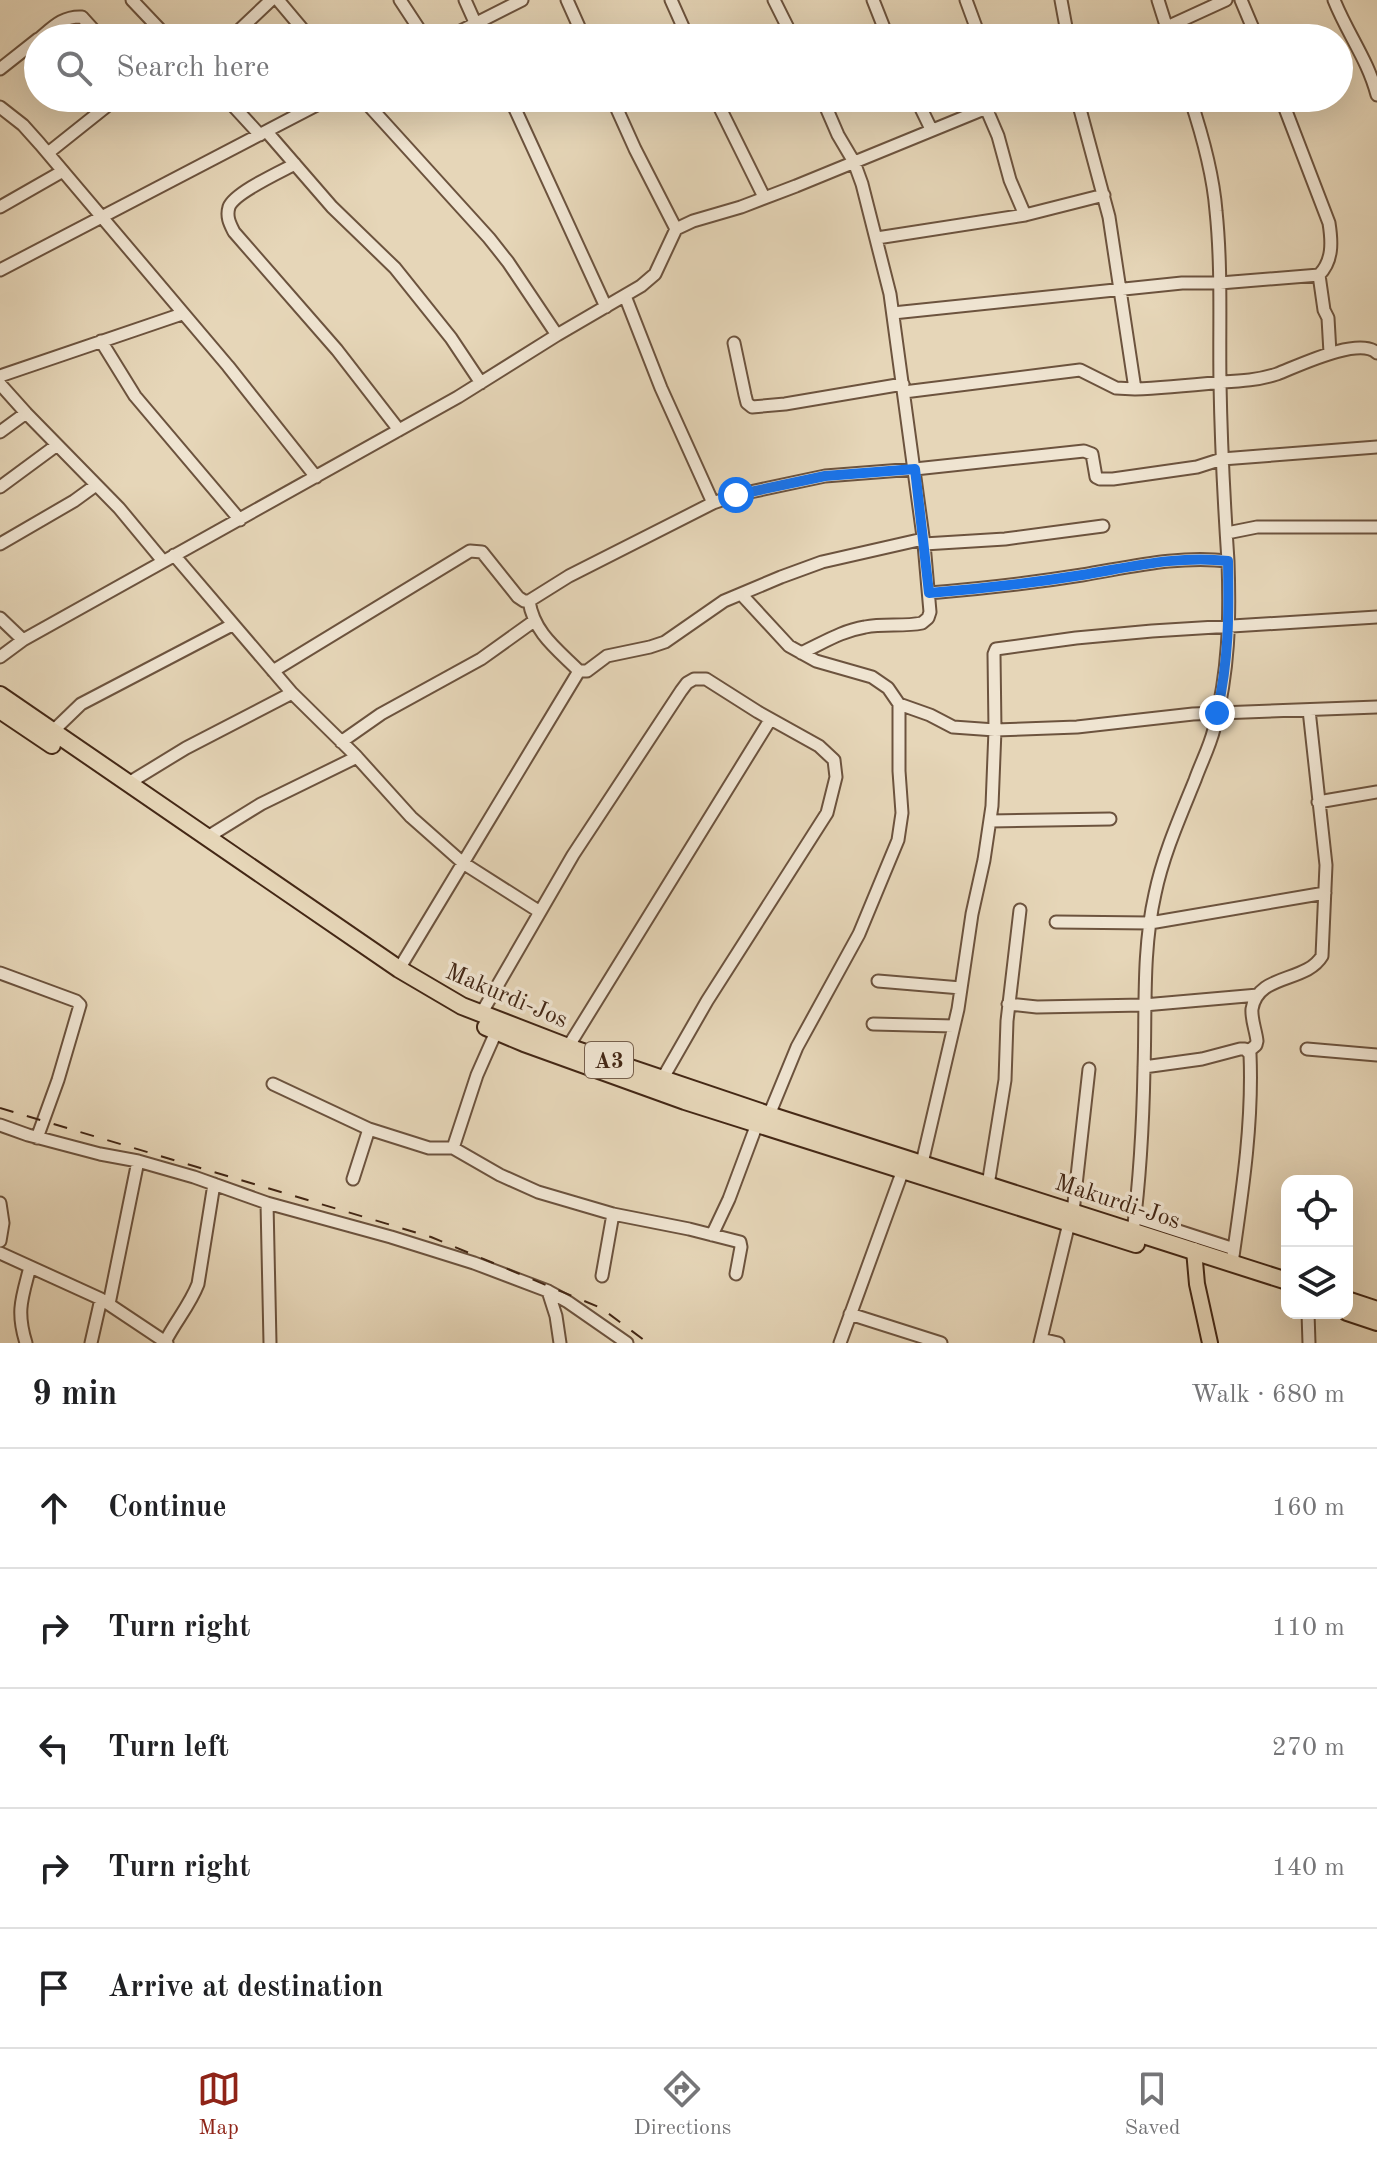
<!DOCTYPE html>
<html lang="en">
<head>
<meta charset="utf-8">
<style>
	body { margin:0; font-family:"Old Standard TT",serif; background:#f2f2f2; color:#202124 }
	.controls { position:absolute; right:24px; bottom:24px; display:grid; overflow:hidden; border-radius:16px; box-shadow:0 8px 32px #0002 }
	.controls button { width:72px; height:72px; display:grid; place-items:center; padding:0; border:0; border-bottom:2px solid #e0e0e0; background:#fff; color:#202124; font:40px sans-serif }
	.stop { position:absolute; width:24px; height:24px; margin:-18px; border:6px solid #1a73e8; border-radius:50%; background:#fff }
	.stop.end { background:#1a73e8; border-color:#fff; box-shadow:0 2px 8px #0008 }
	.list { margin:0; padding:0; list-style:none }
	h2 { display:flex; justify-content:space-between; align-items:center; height:104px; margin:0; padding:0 32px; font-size:34px }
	h2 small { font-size:26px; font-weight:400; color:#757577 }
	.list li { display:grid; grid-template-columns:52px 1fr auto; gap:24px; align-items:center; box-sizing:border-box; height:120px; padding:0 32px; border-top:2px solid #e0e0e0 }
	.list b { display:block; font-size:30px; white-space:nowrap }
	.list em { font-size:26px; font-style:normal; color:#757577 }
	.icon { flex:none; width:44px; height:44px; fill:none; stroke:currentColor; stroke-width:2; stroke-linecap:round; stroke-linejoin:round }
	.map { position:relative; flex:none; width:1377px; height:1343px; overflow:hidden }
	.search { position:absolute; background:#fff; box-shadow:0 8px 32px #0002; left:24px; right:24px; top:24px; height:88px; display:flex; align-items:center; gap:20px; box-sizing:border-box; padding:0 28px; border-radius:44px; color:#757577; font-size:30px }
	.sheet { height:704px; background:#fff }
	nav { display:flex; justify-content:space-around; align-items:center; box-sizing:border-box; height:112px; border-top:2px solid #e0e0e0; background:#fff; font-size:22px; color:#757577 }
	nav a { display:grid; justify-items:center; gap:4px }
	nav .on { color:#8f2418 }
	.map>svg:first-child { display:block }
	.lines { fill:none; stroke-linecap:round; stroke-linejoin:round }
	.minor-casing { stroke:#6c533e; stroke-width:15 }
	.major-casing { stroke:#432715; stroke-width:18 }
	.highway-casing { stroke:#432715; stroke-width:20 }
	.minor { stroke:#efe4d1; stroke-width:11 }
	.major { stroke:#e6d6b8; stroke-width:14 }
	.highway { stroke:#e6d6b8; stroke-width:16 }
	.rail { stroke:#432715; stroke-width:2; stroke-dasharray:14 14; stroke-linecap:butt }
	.route { stroke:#1a73e8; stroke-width:10 }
	.labels { text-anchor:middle; stroke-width:7; stroke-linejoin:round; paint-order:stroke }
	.shield { fill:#efe4d1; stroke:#77604d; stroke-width:2 }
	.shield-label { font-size:22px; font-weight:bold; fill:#432715 }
	.street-label { font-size:24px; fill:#432715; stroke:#efe4d1 }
</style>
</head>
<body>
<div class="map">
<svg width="1377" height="1343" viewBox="0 0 1377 1343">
	<rect width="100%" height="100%" fill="#e6d6b8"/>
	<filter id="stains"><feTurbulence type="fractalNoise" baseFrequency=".0025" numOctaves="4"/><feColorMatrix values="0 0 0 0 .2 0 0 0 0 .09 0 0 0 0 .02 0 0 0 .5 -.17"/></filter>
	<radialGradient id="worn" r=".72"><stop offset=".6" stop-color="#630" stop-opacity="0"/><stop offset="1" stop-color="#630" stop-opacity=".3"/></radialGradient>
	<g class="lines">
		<g class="minor-casing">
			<path id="minor" d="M132 0 168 38
				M278 0 310 38
				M400 0 425 38
				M465 0 482 38
				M567 0 584 38
				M671 0 688 38
				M774 0 793 38
				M873 0 888 38
				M966 0 980 38
				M1061 0 1068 38
				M1158 0 1170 38
				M1241 0 1257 38
				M1334 0C1347 33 1368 60 1377 95
				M40 38C53 27 63 16 82 17L101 38
				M231 38 271 0
				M447 38 522 0
				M1143 38 1226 0
				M0 69 38 39
				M226 98 260 135
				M362 98 489 238 508 262 557 335
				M510 98 606 307
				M612 98 635 149 676 229
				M715 98 764 197
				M916 98 931 129
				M1190 98C1202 134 1213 173 1216 211 1222 269 1219 326 1220 383 1221 442 1224 501 1228 561
				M0 107 23 125 40 144 228 366 316 477
				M986 108 998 136 1010 180 1025 215
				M267 132 332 207 395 268 451 338 481 383
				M48 153 117 98
				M295 164C280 172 234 193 229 207 226 217 230 224 234 232L337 350 399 430
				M0 207 63 171
				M877 238 1025 215 1104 195
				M0 270 330 98
				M1319 275 1324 310 1328 318 1330 353
				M625 296 661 388 713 503
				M893 313 1182 283H1220L1319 275C1333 261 1332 242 1329 223L1281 98
				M101 341 135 396 240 520
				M734 343 745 395 747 403 752 407 785 404 903 384
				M0 376 182 314
				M0 384 26 413 119 508 163 561
				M1135 389C1164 388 1193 385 1222 382 1241 381 1259 380 1277 374 1298 366 1359 336 1377 353
				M904 392 1080 370 1116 388 1135 389 1109 217 1077 98
				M0 432 26 413
				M0 487 57 445
				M1227 533 1257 527H1377
				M0 544 74 501 96 485
				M924 544 1005 539 1103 526
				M174 555 292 693 355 755 411 817 463 863 540 912
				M929 593C979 589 1032 583 1082 575 1131 567 1179 555 1228 561 1230 620 1229 670 1214 729 1210 746 1201 763 1195 780 1180 817 1163 855 1155 894 1142 951 1146 1011 1144 1069 1143 1123 1140 1178 1133 1232
				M741 594 789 646 816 661 872 677 888 688 899 704 930 715 953 727 995 730 1077 727 1193 714 1377 707
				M529 601C534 633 557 649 579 671
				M0 618 23 640
				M801 653C823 643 841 631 865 627 884 623 903 627 922 623L928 618 930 612 924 544 890 294 862 184 854 162 838 135 822 98
				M0 657 23 640 458 397 557 335 641 286 655 274 676 229 693 221 741 207 796 186 1011 98
				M273 671 470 551 482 552 518 597 524 601H529L569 576 713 503 736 495 825 476 915 469 1084 451 1092 454 1096 477 1100 479H1113L1197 467 1222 459 1377 447
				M52 732 81 704 232 625
				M341 742 381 714 481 659 534 621
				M127 784 186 748 292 693
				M1318 802 1377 792
				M990 821 1110 819
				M206 838 261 804 357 757
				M1056 922 1150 923 1325 893
				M399 969 579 671H587L607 656 650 647 665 642 724 601 781 577 822 562 923 539
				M0 973 76 1001 80 1005 58 1080 37 1138
				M878 981 961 988
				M1008 1004 1037 1007 1144 1005 1258 995
				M481 1014 573 855 681 691 687 683 694 679H706L758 712 819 746 834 760 836 777 827 813 707 1001 660 1083
				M873 1024 954 1026
				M568 1047 770 720
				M1307 1049 1377 1055
				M1249 1051 1256 1045 1257 1041C1256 1031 1251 1019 1252 1009 1258 973 1306 983 1322 956L1326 865 1309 710
				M1144 1067 1202 1059 1240 1049H1245L1250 1054C1253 1124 1242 1194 1232 1263
				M273 1084 369 1129 429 1148H453L500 1175 538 1192 613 1214 689 1229 740 1242 741 1247 736 1274
				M769 1115 797 1047 859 934 898 840 902 813 899 771V704
				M0 1125 28 1135 100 1154 138 1161 194 1177 267 1203 391 1237 474 1263 548 1291 568 1302 627 1343
				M453 1148 477 1075 496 1032
				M922 1163 958 1009 972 914 984 860 992 806 995 730 994 654 996 649 1076 638 1152 631 1377 617
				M353 1179 369 1129
				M988 1185 1005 1080 1007 1021 1020 910
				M0 1203 3 1223 0 1241
				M267 1203 270 1343
				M1073 1212 1089 1069
				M1135 1217 1234 1249
				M712 1235 729 1199 757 1124
				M0 1253 101 1299 167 1343
				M602 1276 613 1214
				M548 1291 556 1316 560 1343
				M109 1304 138 1161
				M1308 1313 1309 1343
				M850 1314 941 1343
				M1041 1339 1058 1343
				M165 1342C175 1322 190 1305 198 1284L214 1184
				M26 1343C16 1311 22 1298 30 1267
				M91 1343 101 1299
				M840 1343 903 1170
				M1040 1343 1069 1223"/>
		</g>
		<g class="major-casing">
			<path id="major" d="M1194 1250 1197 1284 1210 1343"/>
		</g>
		<g class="highway-casing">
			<path id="highway" d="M0 695 399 969 462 1006 568 1047 769 1115 1287 1281
				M0 710 52 745
				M486 1027 524 1043 685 1101 1136 1244
				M1347 1300 1377 1310
				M1347 1312 1377 1322"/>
		</g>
		<use href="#minor" class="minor"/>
		<use href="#major" class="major"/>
		<use href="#highway" class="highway"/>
		<path class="rail" d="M0 1108 431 1237 601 1308 648 1343"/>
	</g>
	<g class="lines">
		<path class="route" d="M736 495 825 476 915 469 929 593C980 589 1032 583 1082 575 1131 567 1179 555 1228 561 1229 615 1229 659 1217 713"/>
	</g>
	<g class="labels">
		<rect class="shield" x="585" y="1042" width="48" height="36" rx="6"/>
		<g class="shield-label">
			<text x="609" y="1068">A3</text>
		</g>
		<g class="street-label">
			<text transform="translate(507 995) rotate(23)" y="8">Makurdi-Jos</text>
			<text transform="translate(1118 1201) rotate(18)" y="8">Makurdi-Jos</text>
		</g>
	</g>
	<rect width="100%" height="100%" filter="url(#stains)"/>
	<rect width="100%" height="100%" fill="url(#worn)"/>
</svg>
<div class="controls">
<button><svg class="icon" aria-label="locate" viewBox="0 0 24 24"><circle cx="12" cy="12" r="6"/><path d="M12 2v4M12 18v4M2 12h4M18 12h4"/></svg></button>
<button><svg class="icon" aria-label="layers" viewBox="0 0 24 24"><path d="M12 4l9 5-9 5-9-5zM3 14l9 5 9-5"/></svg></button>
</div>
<div class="stop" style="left:736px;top:495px"></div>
<div class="stop end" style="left:1217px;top:713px"></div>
<div class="search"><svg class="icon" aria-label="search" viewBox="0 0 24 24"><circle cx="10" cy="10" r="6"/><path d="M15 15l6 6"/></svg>Search here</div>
</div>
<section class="sheet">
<h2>9 min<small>Walk · 680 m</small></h2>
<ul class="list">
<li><svg class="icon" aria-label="ahead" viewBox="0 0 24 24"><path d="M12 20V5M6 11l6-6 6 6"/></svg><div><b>Continue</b></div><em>160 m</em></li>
<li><svg class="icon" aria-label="right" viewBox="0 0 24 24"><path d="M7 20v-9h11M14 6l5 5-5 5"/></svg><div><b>Turn right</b></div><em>110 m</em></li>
<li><svg class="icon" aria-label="left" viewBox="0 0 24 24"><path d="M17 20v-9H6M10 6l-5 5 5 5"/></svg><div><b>Turn left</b></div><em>270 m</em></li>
<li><svg class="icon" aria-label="right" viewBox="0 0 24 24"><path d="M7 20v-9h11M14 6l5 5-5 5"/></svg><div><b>Turn right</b></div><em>140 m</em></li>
<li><svg class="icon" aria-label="arrive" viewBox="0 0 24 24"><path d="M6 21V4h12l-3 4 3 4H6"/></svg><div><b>Arrive at destination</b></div></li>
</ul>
</section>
<nav>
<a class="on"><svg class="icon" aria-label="map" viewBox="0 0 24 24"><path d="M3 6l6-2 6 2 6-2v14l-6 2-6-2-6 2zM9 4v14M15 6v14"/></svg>Map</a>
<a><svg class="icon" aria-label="directions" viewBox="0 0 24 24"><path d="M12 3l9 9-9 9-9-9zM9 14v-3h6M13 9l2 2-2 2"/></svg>Directions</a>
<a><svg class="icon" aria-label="saved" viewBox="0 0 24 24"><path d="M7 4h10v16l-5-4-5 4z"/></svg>Saved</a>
</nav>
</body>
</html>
